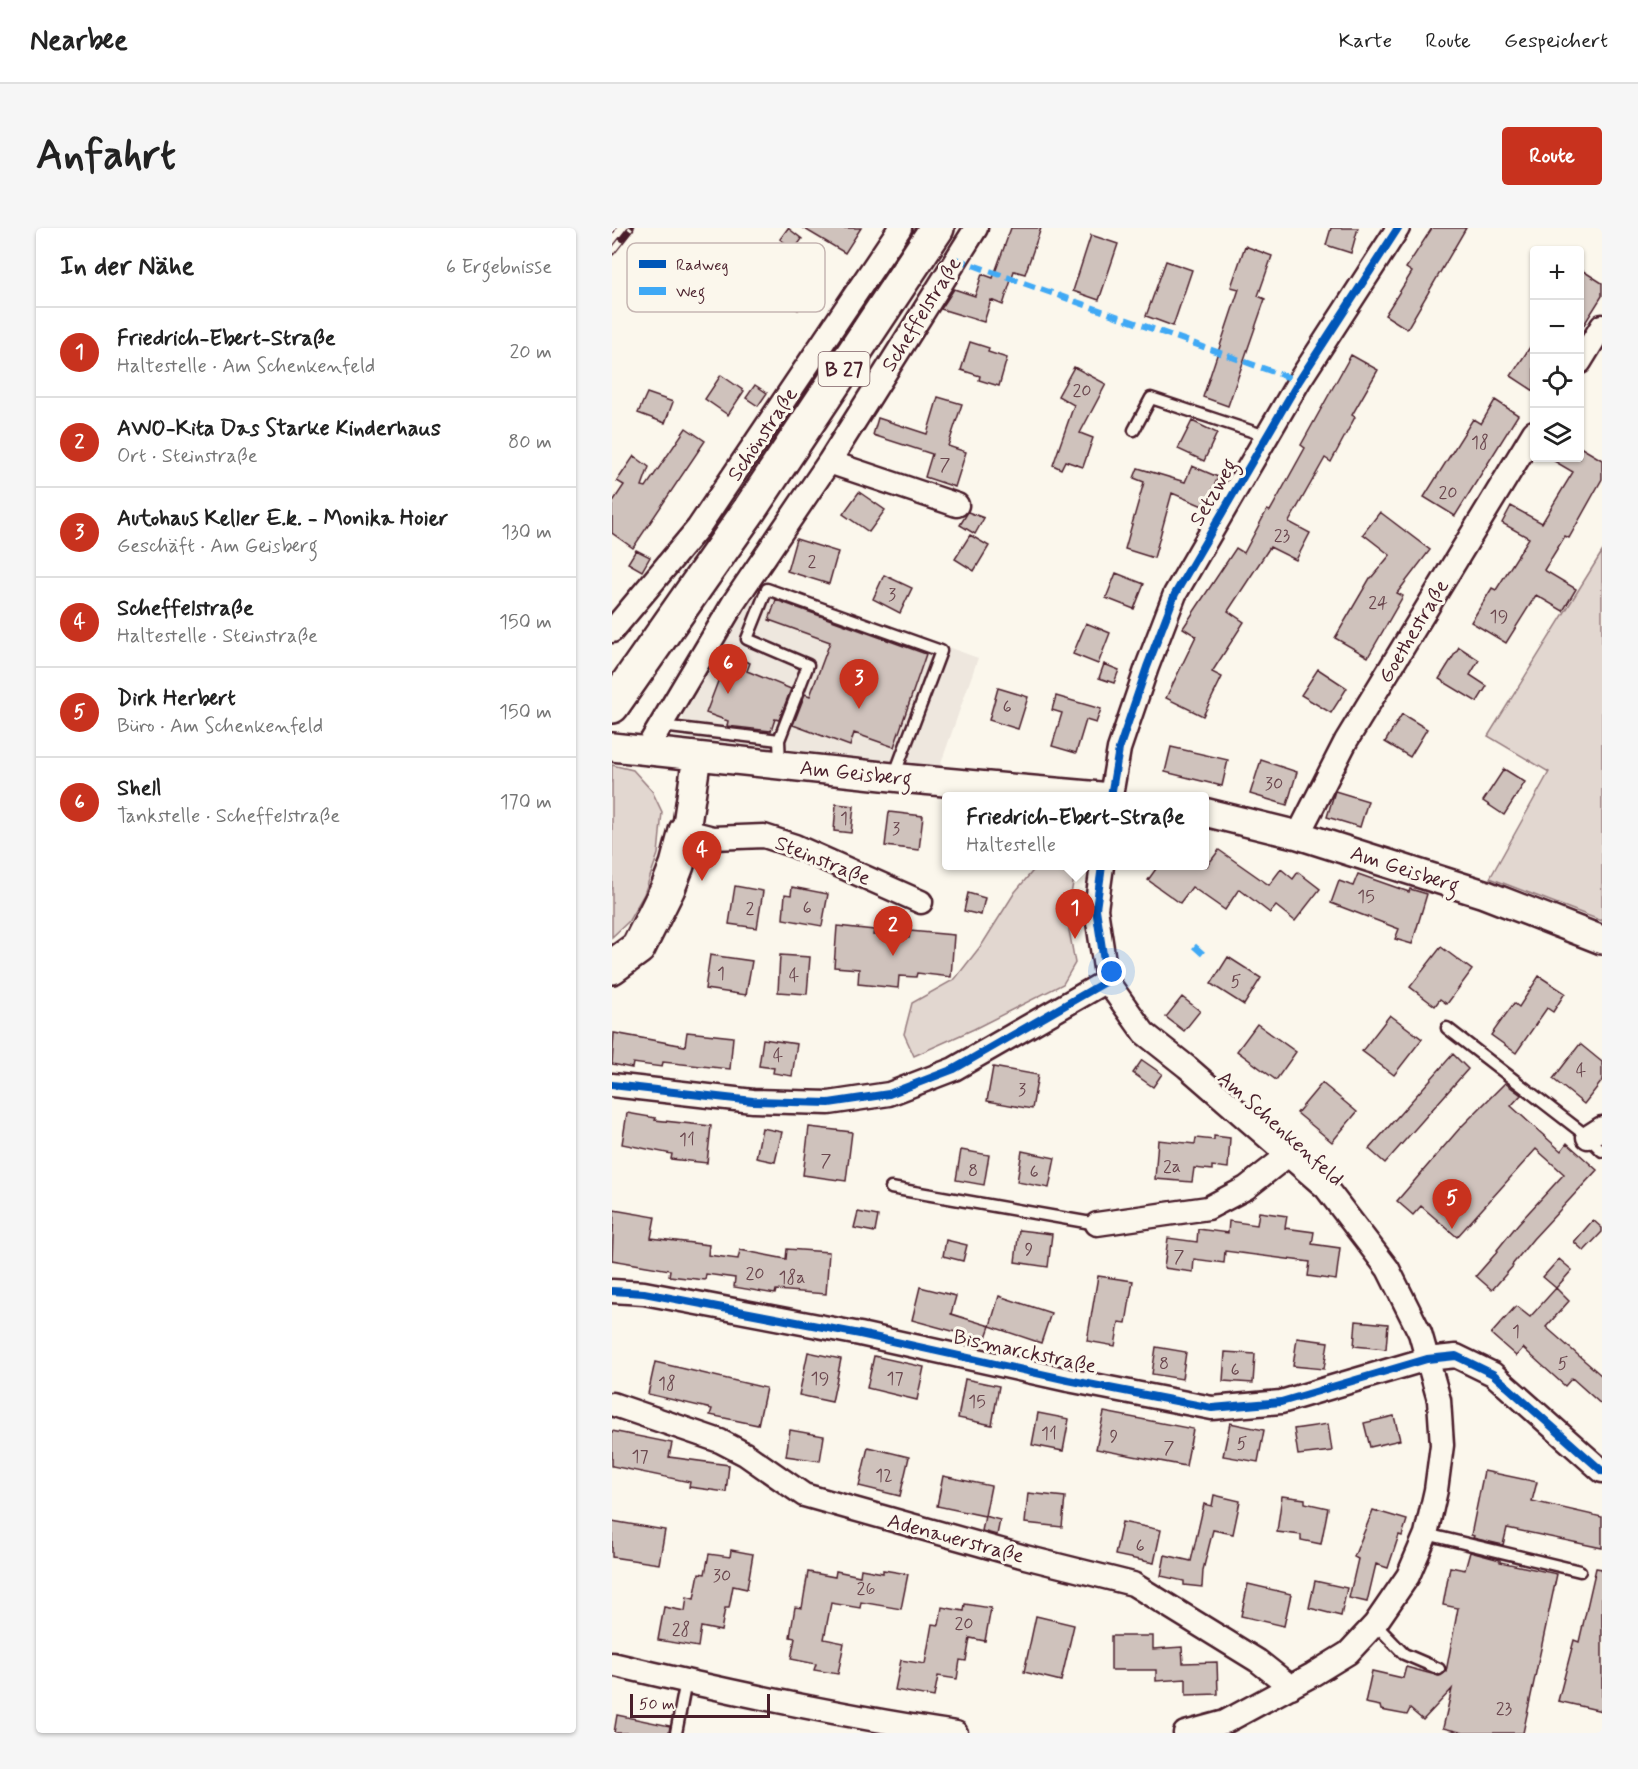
<!DOCTYPE html>
<html lang="de">
<head>
<meta charset="utf-8">
<style>
	body { margin:0; font-family:Mynerve,sans-serif; background:#f6f6f6; color:#222 }
	.controls { position:absolute; right:18px; top:18px; display:grid; overflow:hidden; border-radius:6px; box-shadow:0 2px 4px #0004 }
	.controls button { width:54px; height:54px; display:grid; place-items:center; padding:0; border:0; border-bottom:2px solid #e0e0e0; background:#fff; color:#222; font:30px sans-serif }
	.scale { position:absolute; left:18px; bottom:15px; width:140px; box-sizing:border-box; padding-left:6px; border:3px solid #4a1f2b; border-top:0; font-size:16px; line-height:21px; white-space:nowrap; color:#4a1f2b; -webkit-text-stroke:4px #fbf7ec; paint-order:stroke }
	.you { position:absolute; left:500px; top:744px; width:21px; height:21px; margin:-15px; border:4px solid #fff; border-radius:50%; background:#1a73e8; box-shadow:0 0 0 9px #1a73e833 }
	.badge { display:grid; place-items:center; width:39px; height:39px; border-radius:50%; background:#c8321e; color:#fff; font-size:20px; font-weight:700 }
	.pin { position:absolute; translate:-50% -50px; filter:drop-shadow(0 2px 3px #0008) }
	.pin::after { content:''; position:absolute; top:32px; width:21px; height:18px; background:inherit; clip-path:polygon(0 0,100% 0,50% 100%) }
	.popup { position:absolute; left:330px; top:564px; width:267px; height:78px; box-sizing:border-box; display:grid; place-content:center; border-radius:6px; background:#fff; filter:drop-shadow(0 2px 4px #0005); font-size:20px; white-space:nowrap; color:#767676 }
	.popup b { font-size:22px; color:#222 }
	.popup::after { content:''; position:absolute; left:50%; top:100%; margin-left:-12px; border:12px solid transparent; border-top-color:#fff }
	.list { margin:0; padding:0; list-style:none }
	h2 { display:flex; justify-content:space-between; align-items:center; height:78px; margin:0; padding:0 24px; font-size:26px }
	h2 small { font-size:20px; font-weight:400; color:#767676 }
	.list li { display:grid; grid-template-columns:39px 1fr auto; gap:18px; align-items:center; box-sizing:border-box; height:90px; padding:0 24px; border-top:2px solid #e0e0e0 }
	.list b { display:block; font-size:22px; white-space:nowrap }
	.list p { margin:0; font-size:20px; white-space:nowrap; color:#767676 }
	.list em { font-size:20px; font-style:normal; color:#767676 }
	.icon { flex:none; width:33px; height:33px; fill:none; stroke:currentColor; stroke-width:2; stroke-linecap:round; stroke-linejoin:round }
	.map { position:relative; flex:none; width:990px; height:1505px; overflow:hidden; border-radius:6px }
	header { display:flex; align-items:center; gap:36px; box-sizing:border-box; height:84px; padding:0 30px; background:#fff; border-bottom:2px solid #e0e0e0 }
	header strong { font-size:28px }
	nav { display:flex; gap:33px; margin-inline-start:auto; font-size:21px }
	.intro { display:flex; align-items:center; justify-content:space-between; box-sizing:border-box; height:144px; padding:0 36px }
	h1 { margin:0; font-size:42px }
	.button { padding:15px 27px; border-radius:6px; background:#c8321e; color:#fff; font-size:21px; font-weight:700 }
	main { display:flex; gap:36px; padding:0 36px }
	aside { flex:1; background:#fff; border-radius:6px; box-shadow:0 2px 4px #0004 }
	.map>svg:first-child { display:block }
	.built { fill:#eee7de }
	.green { fill:#e2d7d0; stroke:#967b7e; stroke-width:1.5 }
	.building { fill:#cfc2bc; stroke:#4a1f2b; stroke-width:1.5 }
	.lines { fill:none; stroke-linecap:round; stroke-linejoin:round }
	.service-casing { stroke:#4a1f2b; stroke-width:15 }
	.minor-casing { stroke:#4a1f2b; stroke-width:27 }
	.tertiary-casing { stroke:#4a1f2b; stroke-width:32 }
	.primary-casing { stroke:#4a1f2b; stroke-width:38 }
	.service { stroke:#fbf7ec; stroke-width:10 }
	.minor { stroke:#fbf7ec; stroke-width:22 }
	.tertiary { stroke:#fbf7ec; stroke-width:27 }
	.primary { stroke:#fbf7ec; stroke-width:33 }
	.rail-casing { stroke:#4a1f2b; stroke-width:7 }
	.rail { stroke:#fbf7ec; stroke-width:4.5; stroke-dasharray:14; stroke-linecap:butt }
	.quiet { stroke:#3fa9f5; stroke-width:6; stroke-dasharray:12 6; stroke-linecap:butt }
	.cycleway-casing { stroke:#fbf7ec; stroke-width:11 }
	.cycleway { stroke:#0057b8; stroke-width:8 }
	.labels { text-anchor:middle; stroke-width:6; stroke-linejoin:round; paint-order:stroke }
	.number-label { font-size:18px; fill:#6b484f }
	.shield { fill:#fbf7ec; stroke:#7f6065; stroke-width:1.5 }
	.shield-label { font-size:20px; font-weight:bold; fill:#4a1f2b }
	.street-label { font-size:21px; fill:#4a1f2b; stroke:#fbf7ec }
	.key { fill:#fbf7ec; stroke:#c6b6b2; stroke-width:1.5 }
	.key-label { font-size:16px; fill:#4a1f2b }
</style>
</head>
<body>
<header>
<strong>Nearbee</strong>
<nav><a>Karte</a><a>Route</a><a>Gespeichert</a></nav>
</header>
<div class="intro"><h1>Anfahrt</h1><a class="button">Route</a></div>
<main>
<aside>
<h2>In der Nähe<small>6 Ergebnisse</small></h2>
<ul class="list">
<li><span class="badge">1</span><div><b>Friedrich-Ebert-Straße</b><p>Haltestelle · Am Schenkenfeld</p></div><em>20 m</em></li>
<li><span class="badge">2</span><div><b>AWO-Kita Das Starke Kinderhaus</b><p>Ort · Steinstraße</p></div><em>80 m</em></li>
<li><span class="badge">3</span><div><b>Autohaus Keller E.k. - Monika Hoier</b><p>Geschäft · Am Geisberg</p></div><em>130 m</em></li>
<li><span class="badge">4</span><div><b>Scheffelstraße</b><p>Haltestelle · Steinstraße</p></div><em>150 m</em></li>
<li><span class="badge">5</span><div><b>Dirk Herbert</b><p>Büro · Am Schenkenfeld</p></div><em>150 m</em></li>
<li><span class="badge">6</span><div><b>Shell</b><p>Tankstelle · Scheffelstraße</p></div><em>170 m</em></li>
</ul>
</aside>
<div class="map">
<svg width="990" height="1505" viewBox="0 0 990 1505">
	<rect width="100%" height="100%" fill="#fbf7ec"/>
	<filter id="ink" filterUnits="userSpaceOnUse"><feTurbulence type="fractalNoise" baseFrequency=".0167" numOctaves="2"/><feDisplacementMap in="SourceGraphic" scale="12" xChannelSelector="R" yChannelSelector="G"/><feConvolveMatrix kernelMatrix="1 2 1 2 8 2 1 2 1" color-interpolation-filters="sRGB"/></filter>
	<g filter="url(#ink)">
		<path class="built" d="M142 349 366 430 328 538 76 510 69 483Z"/>
		<path class="green" d="M990 324V693L878 650 937 544 876 508Z
			M0 537 21 542 40 563 50 584 46 626 32 666 16 694 0 709Z
			M425 638H464L458 672 457 702 463 735 451 756 362 801 302 828 292 806 300 775 343 751 371 715 403 664Z"/>
		<path class="building" d="M176 0 190 11 182 22 168 11Z
			M191 0H249L233 25Z
			M399 0H429L413 46 402 43 391 77 379 72 372 94 329 81 342 61 363 68 370 46 381 50Z
			M719 0H746L739 25 714 17Z
			M820 0H854L795 101 773 87 800 44 794 40Z
			M479 7 506 16 487 72 461 63Z
			M633 18 660 28 646 68 653 71 616 178 591 169 627 61 619 59Z
			M554 33 580 42 561 98 534 88Z
			M181 39 204 55 186 82 163 66Z
			M968 41 990 55V68L968 103Z
			M922 113V163L899 148Z
			M358 114 377 120 376 124 395 130 387 158 367 152 368 148 349 142Z
			M739 127 766 142 740 187 743 189 719 234 713 230 677 294 698 305 684 332 658 319 616 383 632 394 600 444 610 449 591 488 554 470 584 408 571 400 624 320 632 325 655 282 658 283 693 220 689 217Z
			M462 139 494 156 468 205 481 210 471 239 453 233 449 241 441 237 462 177 446 168Z
			M109 147 132 163 116 187 93 171Z
			M143 157 155 165 146 178 134 170Z
			M35 165 61 174 53 195 26 185Z
			M326 169 350 176 336 218 354 224 343 259 313 249 320 226 261 207 266 190 315 206Z
			M883 172 906 187 843 288 812 269 861 191 869 196Z
			M580 193 605 205 592 233 566 221Z
			M74 200 93 213 21 320 0 305V275L12 257 5 253 22 228 37 239 30 258 34 259Z
			M968 219 990 232V251L957 310 953 308 932 342 964 361 951 383 924 367 894 415 859 394 880 360 884 362 917 310 890 295 899 278 930 295 961 244 937 230H968Z
			M580 238 606 249 593 279 560 265 542 330 513 321 532 254 522 250 526 240 573 254Z
			M247 264 273 282 257 304 231 286Z
			M356 284 372 290 363 306 348 297Z
			M768 284 818 322 785 365 791 368 756 429 723 410 758 350H759L778 327 751 306Z
			M358 307 377 318 362 343 343 331Z
			M184 311 226 324 217 356 175 343Z
			M24 322 38 329 30 343 16 335Z
			M504 345 532 356 522 381 494 370Z
			M272 347 300 360 288 385 261 371Z
			M164 372 314 426 282 519 242 505 238 518 181 497 193 466 198 468 218 414 157 392Z
			M474 395 498 405 486 436 461 426Z
			M847 419 867 432 858 447 875 458 865 474 827 451Z
			M116 427 138 435 135 443 179 461 167 492 163 491 159 503 115 498 116 493 94 485Z
			M492 436 507 442 502 455 487 450Z
			M706 441 735 460 719 485 689 467Z
			M386 460 416 469 406 501 377 492Z
			M444 468 489 481 484 495 474 492 464 525 440 518 450 485 440 482Z
			M790 486 815 501 798 529 773 514Z
			M559 519 616 532 610 558 553 544Z
			M649 532 685 544 675 577 638 566Z
			M892 541 913 554 892 587 871 573Z
			M723 563 756 573 748 599 715 589Z
			M224 576 242 578 239 605 222 603Z
			M277 584 311 588 307 622 273 618Z
			M607 622 657 657 669 641 681 651 686 644 708 661 683 693 664 678 658 685 627 661 613 682 580 659 568 675 536 652 546 638H595Z
			M746 646 797 664 798 661 815 666 800 716 783 711 787 701 719 675 727 653 741 658Z
			M123 658 151 663 145 700 117 696Z
			M180 659 216 666 210 698 171 691 173 666 179 667Z
			M356 665 373 670 369 687 352 683Z
			M225 698 262 702 261 707 297 710 298 703 342 707 339 749 305 745 304 749 287 748 286 760 246 756 247 741 222 739Z
			M829 719 860 742 835 776 828 771 823 778 798 759Z
			M98 727 140 733 134 767 93 761Z
			M168 727 198 729 195 766 166 764Z
			M616 729 649 750 632 777 599 756Z
			M927 748 953 765 941 784 935 780 904 825 879 807 902 775 907 779Z
			M570 769 588 783 572 803 554 789Z
			M778 787 810 811 782 847 750 823Z
			M645 796 684 824 664 852 625 823Z
			M75 804 121 809 118 841 51 834 50 839 21 835 20 840 0 836 2 805 73 818Z
			M151 811 185 816 180 848 161 845 162 840 147 838Z
			M968 816 990 834V853L972 876 941 851Z
			M841 826 856 841 773 935 757 921Z
			M530 832 550 846 541 859 521 845Z
			M381 839 426 847 420 881 375 873Z
			M710 855 745 884 720 914 685 885Z
			M893 855 909 867 899 878 949 923 955 915 985 942 921 1011 900 1037 901 1038 880 1062 864 1048 886 1023 885 1022 906 996 952 946 924 921 845 1009 809 978 801 987 785 973 848 900Z
			M15 885 44 890 43 892 99 898 95 935 59 931 60 926 10 916Z
			M197 899 240 904 234 953 191 947Z
			M150 900 170 904 163 934 144 930Z
			M602 908 618 910 616 940 600 938V942L582 940 580 954 543 951 546 912 583 916 584 910 602 912Z
			M349 922 377 927 372 957 344 952Z
			M410 923 443 930 437 960 405 954Z
			M2 982 43 989 39 1010 97 1017 96 1027 126 1031 128 1022 174 1031 175 1021 217 1024 214 1066 164 1062 163 1066 122 1059 123 1050 94 1046 93 1052 57 1048 58 1042 0 1032Z
			M246 984 266 988 263 1004 242 1000Z
			M647 984 675 988 673 1000 702 1004 700 1016 728 1020 724 1052 696 1048 698 1034 613 1023 612 1035 582 1031 581 1044 552 1040 556 1010 585 1014 586 1001 616 1005 617 993 645 997Z
			M981 992 990 1000V1004L972 1023 962 1014Z
			M407 1002 440 1006 436 1039 403 1034Z
			M334 1012 355 1017 351 1033 331 1028Z
			M947 1031 960 1042 944 1060 931 1049Z
			M486 1048 521 1053 514 1095 507 1094 503 1118 475 1113Z
			M308 1059 344 1068 339 1086 378 1098 373 1112 300 1092Z
			M944 1060 957 1073 934 1099 990 1148V1177L960 1150 953 1158 911 1120 904 1128 879 1106 904 1078 918 1089Z
			M387 1068 439 1085 429 1115 378 1098Z
			M744 1093 776 1096 774 1121 742 1118Z
			M685 1110 716 1114 712 1141 681 1138Z
			M544 1119 574 1124 570 1151 540 1146Z
			M196 1124 229 1131 220 1174 187 1167Z
			M613 1124 643 1126 641 1155 611 1153Z
			M262 1128 312 1139 305 1172 255 1160Z
			M43 1134 154 1160 146 1197 98 1187 100 1181 36 1166Z
			M353 1151 387 1158 380 1197 346 1190Z
			M492 1184 581 1201 574 1238 484 1221Z
			M426 1185 457 1191 451 1223 420 1217Z
			M782 1188 788 1212 758 1219 752 1195Z
			M618 1195 652 1202 646 1234 611 1228Z
			M716 1196 720 1223 686 1227 682 1201Z
			M178 1202 212 1208 208 1233 174 1228Z
			M0 1203 60 1215 57 1229 117 1237 114 1264 77 1259 78 1254 0 1238Z
			M256 1219 297 1229 288 1268 247 1258Z
			M872 1243 925 1254 920 1273 990 1289V1320L895 1300 891 1317 861 1310 862 1308 859 1307Z
			M331 1248 379 1258 373 1288 325 1278Z
			M416 1265 453 1269 450 1299 413 1295Z
			M602 1267 628 1273 621 1306 601 1302 591 1342 590 1359 572 1357V1353L549 1348 553 1327 579 1333 592 1276 600 1278Z
			M670 1268 693 1271V1275L716 1280 709 1316 689 1312V1307L665 1304Z
			M761 1282 795 1292 790 1308 787 1307 776 1340 764 1336 755 1374 737 1370 746 1331 742 1329Z
			M373 1288 388 1292 385 1307 370 1303Z
			M0 1293 53 1302 47 1336 0 1329Z
			M510 1294 549 1302 542 1335 503 1327Z
			M119 1322 141 1326 135 1361 121 1358 117 1380H113L109 1403 89 1399 86 1419 46 1412 52 1379 73 1383 75 1369 82 1371 87 1345 93 1346 97 1326 118 1329Z
			M858 1324 888 1332V1334L945 1346 911 1505H852L831 1500 840 1461 811 1492 798 1481 795 1487 769 1482 768 1478 753 1475 760 1443 791 1450 794 1439 827 1448 834 1444 846 1380 831 1377 838 1339 853 1342Z
			M984 1340 990 1341V1483L946 1473 962 1412 967 1414Z
			M249 1341 271 1345V1342L296 1346 289 1381 249 1374 248 1380 219 1375 212 1411 232 1415 226 1446 202 1442 204 1436 179 1431 183 1410 178 1409 183 1379 190 1380 196 1344 223 1349 224 1343 248 1348Z
			M703 1353 735 1360 729 1388 697 1380Z
			M636 1356 679 1366 672 1398 629 1388Z
			M353 1376 379 1380 373 1413 358 1410 354 1433 348 1432 345 1451 326 1448 322 1469 283 1462 289 1432 313 1436 320 1396 327 1397 330 1379 352 1383Z
			M424 1388 462 1397 449 1453 412 1444Z
			M499 1408H541V1421L570 1419 571 1435 605 1434 606 1466 574 1467V1451L544 1453V1442H499Z
			M5 1487 58 1498 57 1505H2Z"/>
		<g class="lines">
			<g class="service-casing">
				<path id="service" d="M522 202 539 170 654 208
					M49 498 167 512
					M168 536 167 512 196 437 135 411 155 361 329 423 282 548
					M835 800 976 909 990 923
					M279 960 485 996
					M814 1306 968 1343
					M763 1396 792 1426 827 1441
					M64 1505 74 1453"/>
			</g>
			<g class="minor-casing">
				<path id="minor" d="M968 134 990 98
					M217 234 345 277
					M0 403 86 300 288 0
					M34 522 122 374 217 234 364 0
					M499 568 507 521 535 439 563 366 687 153 786 0
					M74 603 101 610 152 608 183 618 309 674
					M686 607 734 513 922 204
					M490 638 484 681 495 753 532 805 575 839 714 960 776 1041 808 1105 827 1172 830 1217 824 1262 814 1306 796 1348 763 1396 736 1425 700 1447 613 1494 573 1505
					M0 857 141 873 217 875 277 866 342 841 495 753
					M976 909 990 900
					M485 996 596 980 634 960 676 927
					M0 1063 32 1065 248 1106 456 1152 600 1180 669 1174 815 1131 844 1128 881 1146 990 1243
					M0 1176 108 1213 133 1226 192 1267 413 1329 521 1356 646 1433 679 1459
					M0 1436C113 1463 228 1488 344 1505"/>
			</g>
			<g class="tertiary-casing">
				<path id="tertiary" d="M0 519 299 551 488 568
					M592 584 686 607 872 666 990 712
					M74 603 85 528"/>
			</g>
			<g class="primary-casing">
				<path id="primary" d="M0 478 138 281 325 0
					M0 739 26 720 56 660 65 637 74 603"/>
			</g>
			<use href="#service" class="service"/>
			<use href="#minor" class="minor"/>
			<use href="#tertiary" class="tertiary"/>
			<use href="#primary" class="primary"/>
			<g class="rail-casing">
				<path id="rail" d="M0 2 1 0
					M0 24 19 0"/>
			</g>
			<use href="#rail" class="rail"/>
			<path class="quiet" d="M344 31 687 153
				M582 718 592 727"/>
			<g class="cycleway-casing">
				<path id="cycleway" d="M499 568 507 521 535 439 563 366 687 153 786 0
					M0 857 141 873 217 875 277 866 342 841 495 753 484 681 490 638
					M0 1063 32 1065 248 1106 456 1152 600 1180 669 1174 815 1131 844 1128 881 1146 990 1243"/>
			</g>
			<use href="#cycleway" class="cycleway"/>
		</g>
	</g>
	<g class="labels">
		<g class="number-label">
			<text x="470" y="168">20</text>
			<text x="868" y="220">18</text>
			<text x="333" y="242">7</text>
			<text x="836" y="270">20</text>
			<text x="670" y="313">23</text>
			<text x="200" y="339">2</text>
			<text x="280" y="372">3</text>
			<text x="766" y="380">24</text>
			<text x="887" y="394">19</text>
			<text x="395" y="484">6</text>
			<text x="662" y="561">30</text>
			<text x="232" y="596">1</text>
			<text x="284" y="606">3</text>
			<text x="754" y="674">15</text>
			<text x="195" y="685">6</text>
			<text x="138" y="686">2</text>
			<text x="109" y="751">1</text>
			<text x="182" y="753">4</text>
			<text x="624" y="759">5</text>
			<text x="166" y="833">4</text>
			<text x="969" y="848">4</text>
			<text x="410" y="867">3</text>
			<text x="75" y="917">11</text>
			<text x="214" y="938">7</text>
			<text x="560" y="944">2a</text>
			<text x="361" y="948">8</text>
			<text x="422" y="949">6</text>
			<text x="417" y="1027">9</text>
			<text x="567" y="1034">7</text>
			<text x="143" y="1051">20</text>
			<text x="180" y="1055">18a</text>
			<text x="904" y="1109">1</text>
			<text x="552" y="1141">8</text>
			<text x="951" y="1141">5</text>
			<text x="623" y="1147">6</text>
			<text x="208" y="1156">19</text>
			<text x="283" y="1156">17</text>
			<text x="55" y="1161">18</text>
			<text x="365" y="1179">15</text>
			<text x="437" y="1211">11</text>
			<text x="502" y="1214">9</text>
			<text x="630" y="1221">5</text>
			<text x="557" y="1225">7</text>
			<text x="28" y="1234">17</text>
			<text x="272" y="1253">12</text>
			<text x="528" y="1323">6</text>
			<text x="110" y="1353">30</text>
			<text x="254" y="1366">26</text>
			<text x="352" y="1401">20</text>
			<text x="69" y="1407">28</text>
			<text x="892" y="1486">23</text>
		</g>
		<rect class="shield" x="206.5" y="124" width="51" height="34" rx="4.5"/>
		<g class="shield-label">
			<text x="232" y="148">B 27</text>
		</g>
		<g class="street-label">
			<text transform="translate(309 86) rotate(-58)" y="7">Scheffelstraße</text>
			<text transform="translate(150 206) rotate(-56)" y="7">Schönstraße</text>
			<text transform="translate(601 264) rotate(-60)" y="7">Setzweg</text>
			<text transform="translate(801 403) rotate(-59)" y="7">Goethestraße</text>
			<text transform="translate(244 545) rotate(6)" y="7">Am Geisberg</text>
			<text transform="translate(211 632) rotate(22)" y="7">Steinstraße</text>
			<text transform="translate(793 641) rotate(18)" y="7">Am Geisberg</text>
			<text transform="translate(669 900) rotate(42)" y="7">Am Schenkenfeld</text>
			<text transform="translate(413 1123) rotate(12)" y="7">Bismarckstraße</text>
			<text transform="translate(344 1310) rotate(15)" y="7">Adenauerstraße</text>
		</g>
	</g>
	<rect x="15" y="15" width="198" height="69" rx="9" class="key"/>
	<rect x="27" y="32" width="27" height="8" fill="#0057b8"/>
	<rect x="27" y="59" width="27" height="8" fill="#3fa9f5"/>
	<g class="key-label">
		<text x="64" y="42">Radweg</text>
		<text x="64" y="69">Weg</text>
	</g>
</svg>
<div class="controls">
<button>+</button>
<button>−</button>
<button><svg class="icon" aria-label="locate" viewBox="0 0 24 24"><circle cx="12" cy="12" r="6"/><path d="M12 2v4M12 18v4M2 12h4M18 12h4"/></svg></button>
<button><svg class="icon" aria-label="layers" viewBox="0 0 24 24"><path d="M12 4l9 5-9 5-9-5zM3 14l9 5 9-5"/></svg></button>
</div>
<div class="scale">50 m</div>
<div class="you"></div>
<div class="pin badge" style="left:463px;top:711px">1</div>
<div class="popup"><b>Friedrich-Ebert-Straße</b>Haltestelle</div>
<div class="pin badge" style="left:281px;top:728px">2</div>
<div class="pin badge" style="left:247px;top:481px">3</div>
<div class="pin badge" style="left:90px;top:653px">4</div>
<div class="pin badge" style="left:840px;top:1001px">5</div>
<div class="pin badge" style="left:116px;top:466px">6</div>
</div>
</main>
</body>
</html>
